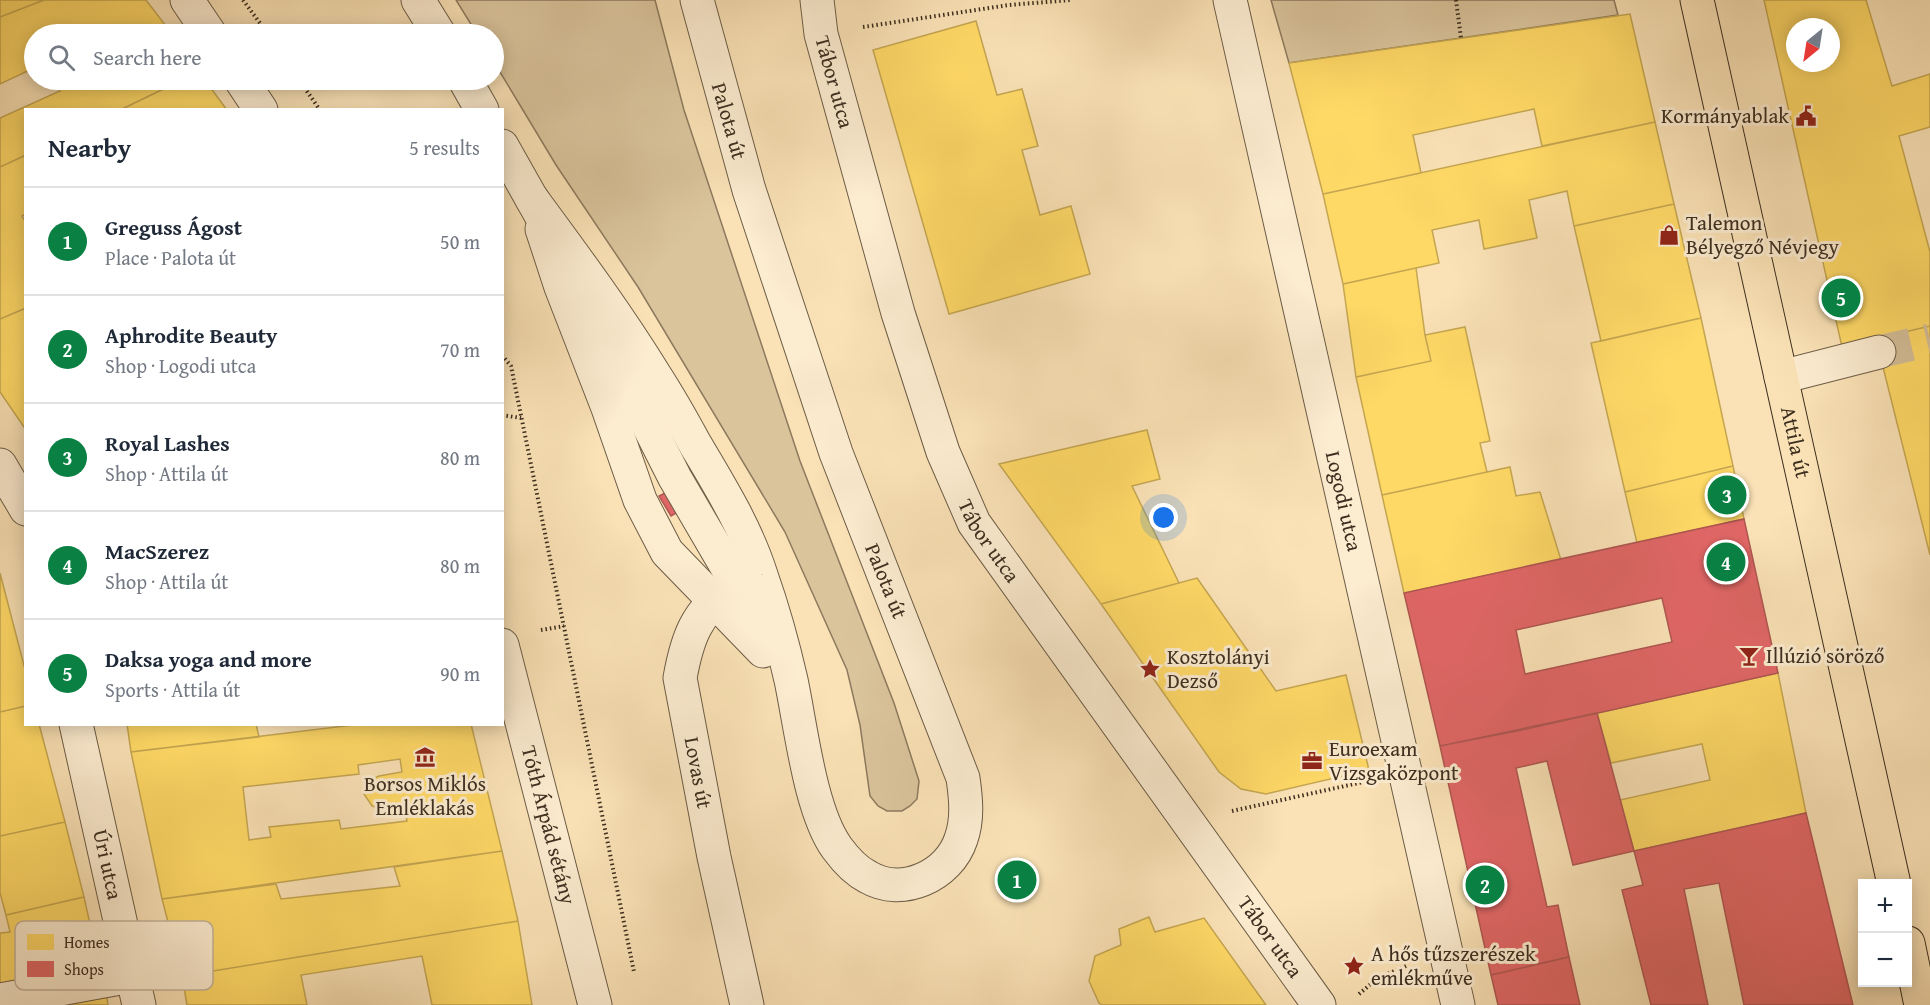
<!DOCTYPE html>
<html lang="en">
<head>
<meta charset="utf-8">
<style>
	body { margin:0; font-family:"Gentium Book Plus",serif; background:#f6f6f7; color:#1f2937 }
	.controls { position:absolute; right:18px; bottom:18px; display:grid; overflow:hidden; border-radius:0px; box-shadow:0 3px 15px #0003 }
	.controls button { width:54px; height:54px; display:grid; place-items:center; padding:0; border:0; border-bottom:2px solid #e0e1e3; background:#fff; color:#1f2937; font:30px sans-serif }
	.compass { position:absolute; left:1786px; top:18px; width:54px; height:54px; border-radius:50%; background:#fff; box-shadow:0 3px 15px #0003; rotate:210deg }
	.you { position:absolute; left:1164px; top:518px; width:21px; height:21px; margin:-15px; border:4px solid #fff; border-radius:50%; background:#1a73e8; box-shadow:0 0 0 9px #1a73e833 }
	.badge { display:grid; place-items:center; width:39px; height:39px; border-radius:50%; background:#0b8043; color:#fff; font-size:20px; font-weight:700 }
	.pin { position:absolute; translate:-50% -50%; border:3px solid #fff; box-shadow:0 2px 6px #0006 }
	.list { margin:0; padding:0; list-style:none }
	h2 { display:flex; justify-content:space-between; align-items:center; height:78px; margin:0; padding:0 24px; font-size:26px }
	h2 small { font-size:20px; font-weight:400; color:#747a83 }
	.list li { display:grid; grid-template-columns:39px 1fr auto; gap:18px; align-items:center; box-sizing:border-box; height:108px; padding:0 24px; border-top:2px solid #e0e1e3 }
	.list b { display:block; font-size:22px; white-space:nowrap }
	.list p { margin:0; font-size:20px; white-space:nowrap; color:#747a83 }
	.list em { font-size:20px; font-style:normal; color:#747a83 }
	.icon { flex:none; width:33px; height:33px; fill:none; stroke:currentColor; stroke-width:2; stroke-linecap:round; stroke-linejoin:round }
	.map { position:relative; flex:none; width:1930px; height:1005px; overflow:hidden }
	.search { position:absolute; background:#fff; box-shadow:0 3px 15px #0003; left:24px; top:24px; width:480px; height:66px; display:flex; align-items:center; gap:15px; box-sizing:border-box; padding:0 21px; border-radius:33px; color:#747a83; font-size:22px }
	.panel { position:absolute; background:#fff; box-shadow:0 3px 15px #0003; left:24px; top:108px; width:480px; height:618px; border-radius:0px }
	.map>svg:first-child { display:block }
	.green { fill:#dac49c; stroke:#8c7a5e; stroke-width:1.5 }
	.homes { fill:#ffd966; stroke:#c5a651; stroke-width:1.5; fill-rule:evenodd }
	.shops { fill:#e06666; stroke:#af5651; stroke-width:1.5; fill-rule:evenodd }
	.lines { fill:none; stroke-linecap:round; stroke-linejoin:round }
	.minor-tunnel { stroke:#d4be98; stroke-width:33; stroke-dasharray:33 16; stroke-linecap:butt }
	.minor-casing { stroke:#6c5c46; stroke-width:35 }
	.major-casing { stroke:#3d2f20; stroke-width:35 }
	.path { stroke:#3d2f20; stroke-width:4; stroke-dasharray:1.5 3; stroke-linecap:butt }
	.minor { stroke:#fcecd0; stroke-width:33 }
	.major { stroke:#fae2b6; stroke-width:33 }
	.labels { text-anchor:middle; stroke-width:6; stroke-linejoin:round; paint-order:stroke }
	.street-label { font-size:21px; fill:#3d2f20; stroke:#fcecd0 }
	.poi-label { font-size:21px; fill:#3d2f20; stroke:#fcecd0; text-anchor:start }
	.key { fill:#fcecd0; stroke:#c3b39b; stroke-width:1.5 }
	.key-label { font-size:16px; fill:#3d2f20 }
</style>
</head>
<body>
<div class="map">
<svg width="1930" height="1005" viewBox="0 0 1930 1005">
	<rect width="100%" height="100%" fill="#fae2b6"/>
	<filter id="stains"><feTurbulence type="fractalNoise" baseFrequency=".00333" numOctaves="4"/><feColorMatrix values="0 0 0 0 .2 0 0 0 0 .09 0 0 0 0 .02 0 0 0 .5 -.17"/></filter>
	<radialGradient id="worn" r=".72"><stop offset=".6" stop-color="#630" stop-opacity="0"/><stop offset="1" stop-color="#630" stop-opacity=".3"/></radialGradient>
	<path class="green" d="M456 0H655L684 110 800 461 894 703 919 781 917 799 910 806 902 811H887L878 806 870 796 860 725 847 670 785 532 638 287 556 165 494 62V34H477Z
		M1271 0H1614L1618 15 1289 63Z"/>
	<path class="homes" d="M0 0H44L0 17Z
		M44 0H146L172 34H34V68L0 84V17Z
		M1764 0H1866L1892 86 1930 74V127L1899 136 1930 252V326L1842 347ZM1795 27H1831V63H1795Z
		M1630 14 1655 122 1542 146 1534 109 1413 135 1421 173 1323 194 1289 63Z
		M976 21 997 95 1022 89 1038 146 1022 150 1040 215 1071 206 1090 274 949 314 873 50Z
		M53 80H182L120 110H26V155L0 167V118L60 91Z
		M182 80H205L227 110H120Z
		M1655 122 1674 204 1574 226 1567 191 1529 200 1537 238 1484 249 1479 220 1432 230 1439 263 1343 284 1323 194Z
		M26 155V214L22 216 26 222V308L0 319V167Z
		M1674 204 1701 318 1601 341 1574 226Z
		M1416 268 1425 335 1431 361 1356 377 1343 284Z
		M26 308V430L0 392V319Z
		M1701 318 1733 466 1625 492 1591 343Z
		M1930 326V555L1876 339Z
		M1465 327 1490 441 1480 443 1487 472 1382 495 1356 377 1431 361 1425 335Z
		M1147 430 1160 479 1132 486 1179 583 1101 604 999 464Z
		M1733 466 1744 519 1637 543 1625 492Z
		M1510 467 1516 496 1540 492 1561 560 1404 593 1382 495Z
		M0 573 26 673V706L0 712Z
		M1197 578 1276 691 1346 675 1369 770 1266 794 1241 789 1219 772 1101 604Z
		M1778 673 1806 813 1634 851 1620 800 1710 780 1702 744 1611 763 1597 713Z
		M26 706V724H39L65 822 0 836V712Z
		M127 724H256L259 737 131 752Z
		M361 724H471L502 851 162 899 131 752ZM400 759 402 772 379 776 372 779 364 788V794L372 806 382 810 405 809 407 821 341 829 339 820 269 827 271 837 249 840 243 787 359 774 358 765Z
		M65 822 84 897 6 915 0 893V836Z
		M502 851 518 921 182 976 162 899 276 884 281 899 400 886 394 867Z
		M84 897 100 969 0 986V933L10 932 6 915Z
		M1149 917 1155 932 1204 918 1266 1005H1102L1099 1003 1089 981 1095 956 1121 945 1119 929Z
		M518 921 532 1005H432L422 956 301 975 307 1005H187L182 976Z
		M106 993 108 1005H55Z"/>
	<path class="shops" d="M667 492 678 512 671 516 659 496Z
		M1744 519 1778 673 1517 731 1440 746 1404 593ZM1662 598 1672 642 1525 674 1516 630Z
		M1597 713 1634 851 1573 865 1547 761 1516 768 1547 907 1558 905 1569 957 1491 975 1440 746Z
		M1806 813 1853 1005H1744L1719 883 1684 889 1708 1005H1651L1622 890 1643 885 1634 851Z
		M1569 957 1580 1005H1498L1491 975Z"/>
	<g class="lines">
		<path class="minor-tunnel" d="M1879 352 1930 340"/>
		<g class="minor-casing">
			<g id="minor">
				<path d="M187 0 210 34"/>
				<path d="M418 0 439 34"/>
				<path id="s1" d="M817 0 821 34 898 313 943 452 974 523 1319 1005"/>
				<path id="s2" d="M1230 0 1458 1005"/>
				<path d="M241 80 261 110"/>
				<path d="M465 80 482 110"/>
				<path d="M502 146 542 217"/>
				<path d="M532 199C574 256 617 314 654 374 669 397 682 420 695 444 720 486 746 528 761 575 773 609 783 645 791 680 801 727 810 811 837 848 845 859 856 871 868 877 902 897 949 876 961 839 968 819 966 799 963 778L836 453 749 190 697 0"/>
				<path d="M542 229 561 287 608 408 640 500 667 552 763 651"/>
				<path d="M589 308 675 478 763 629"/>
				<path d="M1781 377 1879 352"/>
				<path d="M0 465 26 509"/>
				<path id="s3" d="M730 589C696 612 687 639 680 678L714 857 747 1005"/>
				<path id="s4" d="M502 645 595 1005"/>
				<path id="s5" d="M76 724 139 1005"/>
				<path d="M0 1000 131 976"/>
			</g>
		</g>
		<g class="major-casing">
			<g id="major">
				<path id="s6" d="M1697 0 1894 884"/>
				<path d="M1908 943 1921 1005"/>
			</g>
		</g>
		<path class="path" d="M243 0 268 34
			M1456 0 1461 38
			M863 27 1009 5 1071 0
			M299 80 320 110
			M502 355 511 366 634 972
			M502 415 521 418
			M541 630 564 626
			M1232 811 1363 782
			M1359 994 1378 978 1406 966"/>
		<use href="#minor" class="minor"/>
		<use href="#major" class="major"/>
	</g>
	<defs>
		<g id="civic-bare" transform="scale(1.62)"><path d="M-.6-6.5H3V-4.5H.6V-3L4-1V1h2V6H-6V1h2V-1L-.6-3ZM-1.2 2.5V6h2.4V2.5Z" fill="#8f2418" stroke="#fcecd0" stroke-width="2.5" paint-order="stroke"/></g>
		<g id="shop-bare" transform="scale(1.62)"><path d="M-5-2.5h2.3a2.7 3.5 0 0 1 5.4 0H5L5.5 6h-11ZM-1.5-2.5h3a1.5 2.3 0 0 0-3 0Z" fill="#8f2418" stroke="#fcecd0" stroke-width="2.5" paint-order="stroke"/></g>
		<g id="bar-bare" transform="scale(1.62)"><path d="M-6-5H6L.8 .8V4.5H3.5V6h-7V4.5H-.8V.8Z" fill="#8f2418" stroke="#fcecd0" stroke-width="2.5" paint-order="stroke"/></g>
		<g id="sight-bare" transform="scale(1.62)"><path d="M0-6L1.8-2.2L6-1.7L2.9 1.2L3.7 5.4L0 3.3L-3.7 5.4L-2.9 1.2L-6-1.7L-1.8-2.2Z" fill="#8f2418" stroke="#fcecd0" stroke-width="2.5" paint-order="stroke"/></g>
		<g id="museum-bare" transform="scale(1.62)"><path d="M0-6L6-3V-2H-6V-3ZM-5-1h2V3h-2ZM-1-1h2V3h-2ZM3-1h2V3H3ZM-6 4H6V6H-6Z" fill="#8f2418" stroke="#fcecd0" stroke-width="2.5" paint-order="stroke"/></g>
		<g id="office-bare" transform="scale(1.62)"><path d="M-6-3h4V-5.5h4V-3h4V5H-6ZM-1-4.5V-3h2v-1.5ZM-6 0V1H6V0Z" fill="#8f2418" stroke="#fcecd0" stroke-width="2.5" paint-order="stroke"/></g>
	</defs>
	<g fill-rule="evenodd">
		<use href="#civic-bare" x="1806" y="116"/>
		<use href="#shop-bare" x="1669" y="235"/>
		<use href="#bar-bare" x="1749" y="656"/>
		<use href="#sight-bare" x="1150" y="669"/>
		<use href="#museum-bare" x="425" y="757"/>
		<use href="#office-bare" x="1312" y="761"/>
		<use href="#sight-bare" x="1354" y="966"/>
	</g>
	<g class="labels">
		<g class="street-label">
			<text dy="7" stroke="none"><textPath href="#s1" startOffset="84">Tábor utca</textPath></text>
			<text transform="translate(729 121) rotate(74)" y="7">Palota út</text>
			<text dy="7" stroke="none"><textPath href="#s6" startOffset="453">Attila út</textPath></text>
			<text dy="7" stroke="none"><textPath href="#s2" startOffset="514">Logodi utca</textPath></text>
			<text dy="7" stroke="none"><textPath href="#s1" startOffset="570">Tábor utca</textPath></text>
			<text transform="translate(886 581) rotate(68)" y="7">Palota út</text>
			<text dy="7" stroke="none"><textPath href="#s3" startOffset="202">Lovas út</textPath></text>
			<text dy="7" stroke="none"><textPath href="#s4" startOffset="186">Tóth Árpád sétány</textPath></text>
			<text dy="7" stroke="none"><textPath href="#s5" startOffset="144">Úri utca</textPath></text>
			<text dy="7" stroke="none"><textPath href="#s1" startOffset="1056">Tábor utca</textPath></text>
		</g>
		<g class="poi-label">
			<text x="1789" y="123" text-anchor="end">Kormányablak</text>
			<text x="1686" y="230">Talemon<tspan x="1686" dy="24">Bélyegző Névjegy</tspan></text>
			<text x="1766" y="663">Illúzió söröző</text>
			<text x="1167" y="664">Kosztolányi<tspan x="1167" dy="24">Dezső</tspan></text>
			<text x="1329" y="756">Euroexam<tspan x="1329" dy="24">Vizsgaközpont</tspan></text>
			<text x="425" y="791" text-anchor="middle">Borsos Miklós<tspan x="425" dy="24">Emléklakás</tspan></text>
			<text x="1371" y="961">A hős tűzszerészek<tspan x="1371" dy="24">emlékműve</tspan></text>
		</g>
	</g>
	<rect x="15" y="921" width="198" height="69" rx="9" class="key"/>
	<rect x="27" y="934" width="27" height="16" fill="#ffd966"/>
	<rect x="27" y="961" width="27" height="16" fill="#e06666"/>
	<g class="key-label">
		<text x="64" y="948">Homes</text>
		<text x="64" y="975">Shops</text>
	</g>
	<rect width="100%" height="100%" filter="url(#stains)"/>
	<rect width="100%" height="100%" fill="url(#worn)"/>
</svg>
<div class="controls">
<button>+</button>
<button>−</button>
</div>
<svg class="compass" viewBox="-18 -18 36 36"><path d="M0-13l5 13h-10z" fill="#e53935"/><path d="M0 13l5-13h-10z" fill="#747a83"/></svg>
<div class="you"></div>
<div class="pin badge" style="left:1017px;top:880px">1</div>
<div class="pin badge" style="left:1485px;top:885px">2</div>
<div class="pin badge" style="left:1727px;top:495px">3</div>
<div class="pin badge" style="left:1726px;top:562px">4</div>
<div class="pin badge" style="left:1841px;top:298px">5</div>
<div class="search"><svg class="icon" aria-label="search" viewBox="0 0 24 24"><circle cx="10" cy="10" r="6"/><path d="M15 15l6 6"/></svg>Search here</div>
<section class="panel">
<h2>Nearby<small>5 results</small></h2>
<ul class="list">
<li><span class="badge">1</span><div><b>Greguss Ágost</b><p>Place · Palota út</p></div><em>50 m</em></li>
<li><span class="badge">2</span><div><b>Aphrodite Beauty</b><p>Shop · Logodi utca</p></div><em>70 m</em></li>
<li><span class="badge">3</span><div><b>Royal Lashes</b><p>Shop · Attila út</p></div><em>80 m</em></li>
<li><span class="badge">4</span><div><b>MacSzerez</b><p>Shop · Attila út</p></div><em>80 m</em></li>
<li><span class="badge">5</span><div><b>Daksa yoga and more</b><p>Sports · Attila út</p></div><em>90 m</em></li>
</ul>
</section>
</div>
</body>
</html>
